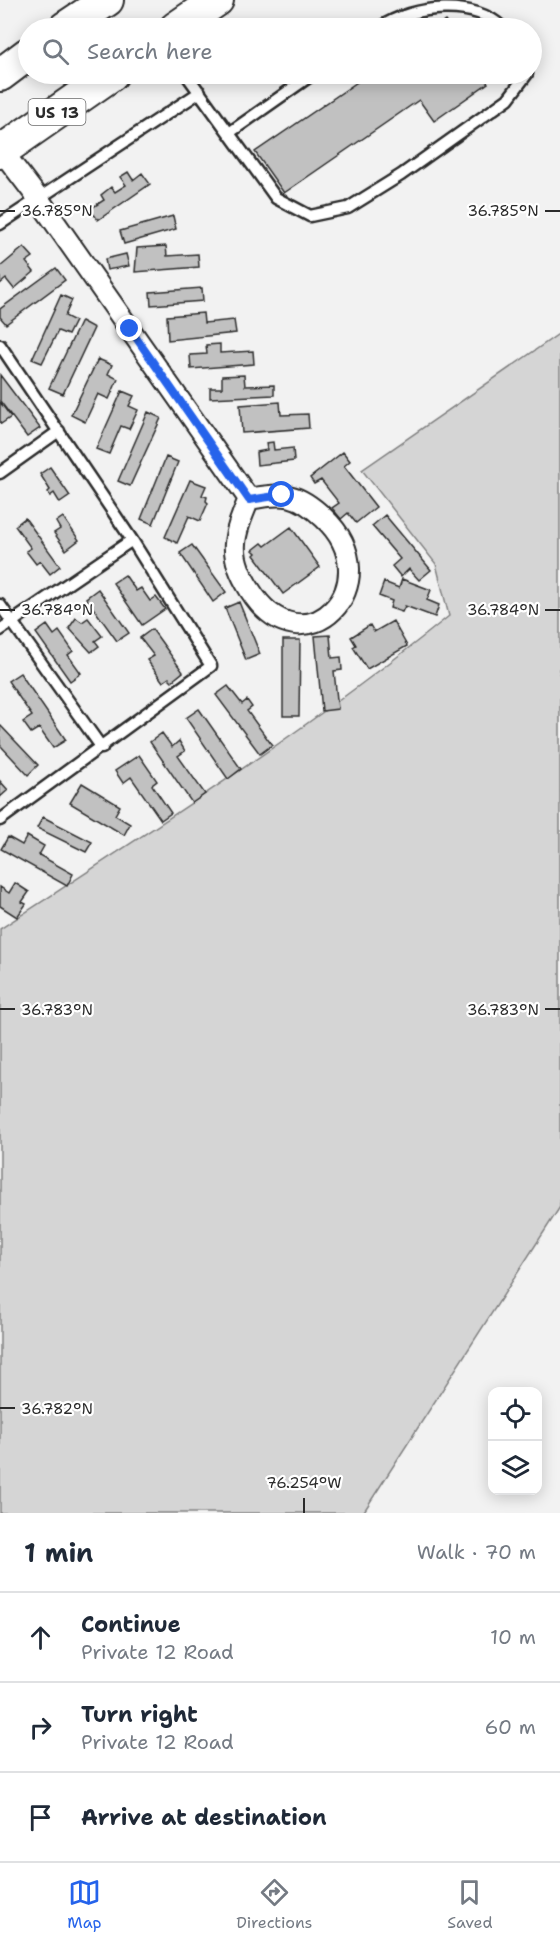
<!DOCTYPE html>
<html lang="en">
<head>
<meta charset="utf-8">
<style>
	body { margin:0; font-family:"Shantell Sans",sans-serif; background:#f2f2f3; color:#1f2937 }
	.controls { position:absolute; right:18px; bottom:18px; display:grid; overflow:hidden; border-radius:12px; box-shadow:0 3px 15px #0003 }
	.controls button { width:54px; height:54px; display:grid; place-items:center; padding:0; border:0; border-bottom:2px solid #e0e1e3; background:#fff; color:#1f2937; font:30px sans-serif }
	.stop { position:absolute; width:18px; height:18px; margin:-14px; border:4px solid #2563eb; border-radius:50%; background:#fff }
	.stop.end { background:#2563eb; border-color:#fff; box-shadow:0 2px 6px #0008 }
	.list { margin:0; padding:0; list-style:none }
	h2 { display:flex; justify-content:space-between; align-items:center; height:78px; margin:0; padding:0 24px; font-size:26px }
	h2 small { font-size:20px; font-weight:400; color:#747a83 }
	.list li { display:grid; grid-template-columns:39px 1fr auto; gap:18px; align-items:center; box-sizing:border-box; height:90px; padding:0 24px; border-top:2px solid #e0e1e3 }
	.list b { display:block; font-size:22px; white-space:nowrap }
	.list p { margin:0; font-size:20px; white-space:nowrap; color:#747a83 }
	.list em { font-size:20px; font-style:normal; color:#747a83 }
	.icon { flex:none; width:33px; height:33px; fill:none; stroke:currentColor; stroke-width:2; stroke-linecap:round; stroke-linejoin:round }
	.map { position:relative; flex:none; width:560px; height:1513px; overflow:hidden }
	.search { position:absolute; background:#fff; box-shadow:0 3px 15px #0003; left:18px; right:18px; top:18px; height:66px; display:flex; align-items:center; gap:15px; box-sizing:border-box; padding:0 21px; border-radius:33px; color:#747a83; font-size:22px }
	.sheet { height:348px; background:#fff }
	nav { display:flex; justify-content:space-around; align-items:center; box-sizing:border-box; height:84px; border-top:2px solid #e0e1e3; background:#fff; font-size:16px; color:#747a83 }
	nav a { display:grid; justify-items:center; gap:3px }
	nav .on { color:#2563eb }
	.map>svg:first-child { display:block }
	.green { fill:#d5d5d5; stroke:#808080; stroke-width:1.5 }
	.building { fill:#c1c1c1; stroke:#2b2b2b; stroke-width:1.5 }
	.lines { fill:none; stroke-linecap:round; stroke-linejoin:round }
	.service-casing { stroke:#2b2b2b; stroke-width:15 }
	.minor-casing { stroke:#2b2b2b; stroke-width:24 }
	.primary-casing { stroke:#2b2b2b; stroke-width:36 }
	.service { stroke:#fff; stroke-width:10 }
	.minor { stroke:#fff; stroke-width:20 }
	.primary { stroke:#fff; stroke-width:32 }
	.route { stroke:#2563eb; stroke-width:8 }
	.ticks { fill:none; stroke:#2b2b2b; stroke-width:2 }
	.labels { text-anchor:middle; stroke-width:4.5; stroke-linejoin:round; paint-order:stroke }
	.shield { fill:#fff; stroke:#6b6b6b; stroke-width:1.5 }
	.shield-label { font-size:16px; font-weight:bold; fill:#2b2b2b }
	.ticks-label { font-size:15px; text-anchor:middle; fill:#2b2b2b; stroke:#fff; stroke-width:4.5; stroke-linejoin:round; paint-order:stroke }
</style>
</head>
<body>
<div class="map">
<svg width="560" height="1513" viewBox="0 0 560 1513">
	<rect width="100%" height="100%" fill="#f2f2f2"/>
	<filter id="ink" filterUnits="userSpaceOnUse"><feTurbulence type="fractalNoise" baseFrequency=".0167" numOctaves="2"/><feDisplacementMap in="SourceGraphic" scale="12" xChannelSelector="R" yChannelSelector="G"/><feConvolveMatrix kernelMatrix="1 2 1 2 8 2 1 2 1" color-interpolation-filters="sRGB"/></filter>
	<g filter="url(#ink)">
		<path class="green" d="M560 333V1207L363 1513H0V929C153 829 307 731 449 616L436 564 362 470Z"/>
		<path class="building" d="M445 21 450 28H434Z
			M369 74H482L488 83 434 121 419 100 284 193 255 152Z
			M128 172 133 180 142 173 150 184 98 220 90 209 104 200 101 195 111 187 115 192 126 185 120 177Z
			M173 216 176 229 124 244 120 231Z
			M166 246 167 256 198 254 199 267 135 272 137 248Z
			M24 247 33 257 26 262 34 272 14 289 6 279 0 284V267Z
			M126 254 129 266 107 270 105 259Z
			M56 268 65 280 6 324 0 317V309Z
			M202 288 203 301 151 305 150 292Z
			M61 295 72 300 65 316 75 321 68 335 58 331 42 363 32 359Z
			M203 313 204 323 234 320 236 333 168 340 167 316Z
			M81 321 94 328 63 394 49 388Z
			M220 344V353L253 351 254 364 191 369 190 355 207 354 206 345Z
			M98 359 112 365 108 374 118 379 109 399 98 394 85 422 71 415Z
			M0 375 40 428 27 437 0 401Z
			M244 375 245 386 274 385V395L210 398V388H222V376Z
			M122 391 134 396 129 406 138 410 129 429 121 426 109 454 96 449Z
			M0 402 11 417 1 424 0 422Z
			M280 402 281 415 308 414 309 428 242 433 240 405Z
			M148 412 161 418 130 486 118 481Z
			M273 442 274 450 293 448 294 461 257 465 256 452 267 450 266 443Z
			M343 452 350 461 344 466 376 507 356 523 348 513 341 519 332 508 339 503 321 480 314 484 310 478Z
			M166 457 178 462 153 524 141 519Z
			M50 467 70 496 60 503 54 493 50 496 48 492 50 490 40 474Z
			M190 480 206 486 202 495 207 497 206 501 208 503 200 521 189 516 177 543 165 537Z
			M385 515 431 570 419 580 409 569 401 577 392 566 400 559 372 526Z
			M63 517 79 540 66 550 54 533 60 529 56 522Z
			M25 518 60 566 50 574 40 561 36 564 26 551 31 548 15 526Z
			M291 527 320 567 283 594 254 555 256 553 253 550 262 543 265 546Z
			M192 545 226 592 213 602 180 553Z
			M125 575 136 591 141 588 150 601 156 597 165 609 142 625 113 583Z
			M402 579 431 590 427 600 439 605 435 617 405 606 402 612 390 608 392 601 379 596 384 582 399 588Z
			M98 589 129 633 117 641 86 598Z
			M239 602 260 654 246 660 225 608Z
			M76 618 82 622 88 618 102 636 95 641 99 646 91 652 69 628Z
			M393 621 407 646 367 669 353 647 356 645 351 637 370 625 374 632Z
			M47 625 54 635 59 631 73 651 68 655 81 673 70 681 36 633Z
			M152 629 183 672 172 681 169 678 163 682 147 660 154 656 140 638Z
			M330 635 332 658 341 657 342 670 334 671 338 709 322 711 315 636Z
			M283 640H300L299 716H283Z
			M20 673 66 740 53 748 39 728 31 733 23 722 32 716 8 681Z
			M228 686 242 704 247 700 252 707 247 711 272 745 260 754 216 695Z
			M199 709 241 769 228 779 186 718Z
			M0 725 38 765 28 775 0 745Z
			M162 733 172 747 179 741 185 751 178 756 205 794 192 803 150 742Z
			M139 755 157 781 152 785 171 813 161 820 131 777 123 783 115 771Z
			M0 781 8 790 0 797Z
			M82 783 120 806 115 815 130 824 124 835 70 803Z
			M43 817 92 842 86 852 37 828Z
			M27 836 44 846 39 855 73 874 67 886 1 849 8 837 22 845Z
			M15 883 29 892 22 902 26 904 17 917 0 906V887L9 893Z"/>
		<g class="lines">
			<g class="service-casing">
				<path id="service" d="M379 28C415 4 475 0 503 28
					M186 74 276 198 310 216 348 208 401 175 508 99 527 74
					M229 133 313 74
					M0 224 200 92
					M0 345 132 540 211 666 0 820
					M0 473 59 431
					M0 605 102 748
					M0 630 132 540"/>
			</g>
			<g class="minor-casing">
				<path id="minor" d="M2 151 37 197 249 499C233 537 227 554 250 590 303 675 393 583 324 518 298 493 284 492 249 499"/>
			</g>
			<g class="primary-casing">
				<path id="primary" d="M65 28 107 0
					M176 28 217 0
					M0 75 28 54
					M0 152 112 74"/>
			</g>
			<use href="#service" class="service"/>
			<use href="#minor" class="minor"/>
			<use href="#primary" class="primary"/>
		</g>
	</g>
	<g class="lines" filter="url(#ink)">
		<path class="route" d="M130 329 249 500 282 495"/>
	</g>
	<path class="ticks" d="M0 211H15M545 211H560M0 610H15M545 610H560M0 1009H15M545 1009H560M0 1408H15M304 1498V1513"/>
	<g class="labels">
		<rect class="shield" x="28.5" y="99" width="57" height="26" rx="4.5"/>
		<g class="shield-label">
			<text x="57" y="118">US 13</text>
		</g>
	</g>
	<g class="ticks-label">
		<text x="57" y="216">36.785°N</text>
		<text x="503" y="216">36.785°N</text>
		<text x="57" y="615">36.784°N</text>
		<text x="503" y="615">36.784°N</text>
		<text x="57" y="1015">36.783°N</text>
		<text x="503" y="1015">36.783°N</text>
		<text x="57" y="1414">36.782°N</text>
		<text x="304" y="1488">76.254°W</text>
	</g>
</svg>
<div class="controls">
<button><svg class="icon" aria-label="locate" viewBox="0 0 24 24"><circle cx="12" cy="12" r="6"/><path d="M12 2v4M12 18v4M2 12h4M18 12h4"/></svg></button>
<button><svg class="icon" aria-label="layers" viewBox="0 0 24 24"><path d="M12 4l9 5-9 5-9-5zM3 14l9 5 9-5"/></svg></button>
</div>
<div class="stop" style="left:282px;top:495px"></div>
<div class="stop end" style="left:130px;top:329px"></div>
<div class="search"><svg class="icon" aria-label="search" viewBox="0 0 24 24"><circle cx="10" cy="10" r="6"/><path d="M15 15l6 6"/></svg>Search here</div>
</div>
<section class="sheet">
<h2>1 min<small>Walk · 70 m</small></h2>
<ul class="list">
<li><svg class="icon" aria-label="ahead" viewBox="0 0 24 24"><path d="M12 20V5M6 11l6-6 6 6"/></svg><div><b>Continue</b><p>Private 12 Road</p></div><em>10 m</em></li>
<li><svg class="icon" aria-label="right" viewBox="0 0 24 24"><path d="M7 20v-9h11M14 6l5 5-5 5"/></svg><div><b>Turn right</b><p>Private 12 Road</p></div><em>60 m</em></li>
<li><svg class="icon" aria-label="arrive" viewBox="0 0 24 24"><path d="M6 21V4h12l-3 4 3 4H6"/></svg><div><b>Arrive at destination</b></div></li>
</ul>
</section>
<nav>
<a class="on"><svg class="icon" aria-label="map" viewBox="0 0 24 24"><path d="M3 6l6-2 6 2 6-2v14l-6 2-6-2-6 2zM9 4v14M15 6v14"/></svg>Map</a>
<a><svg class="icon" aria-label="directions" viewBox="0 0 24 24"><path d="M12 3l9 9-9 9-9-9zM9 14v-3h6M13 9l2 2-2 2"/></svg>Directions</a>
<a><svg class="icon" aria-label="saved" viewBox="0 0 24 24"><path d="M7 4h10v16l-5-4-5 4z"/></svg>Saved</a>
</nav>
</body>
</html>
